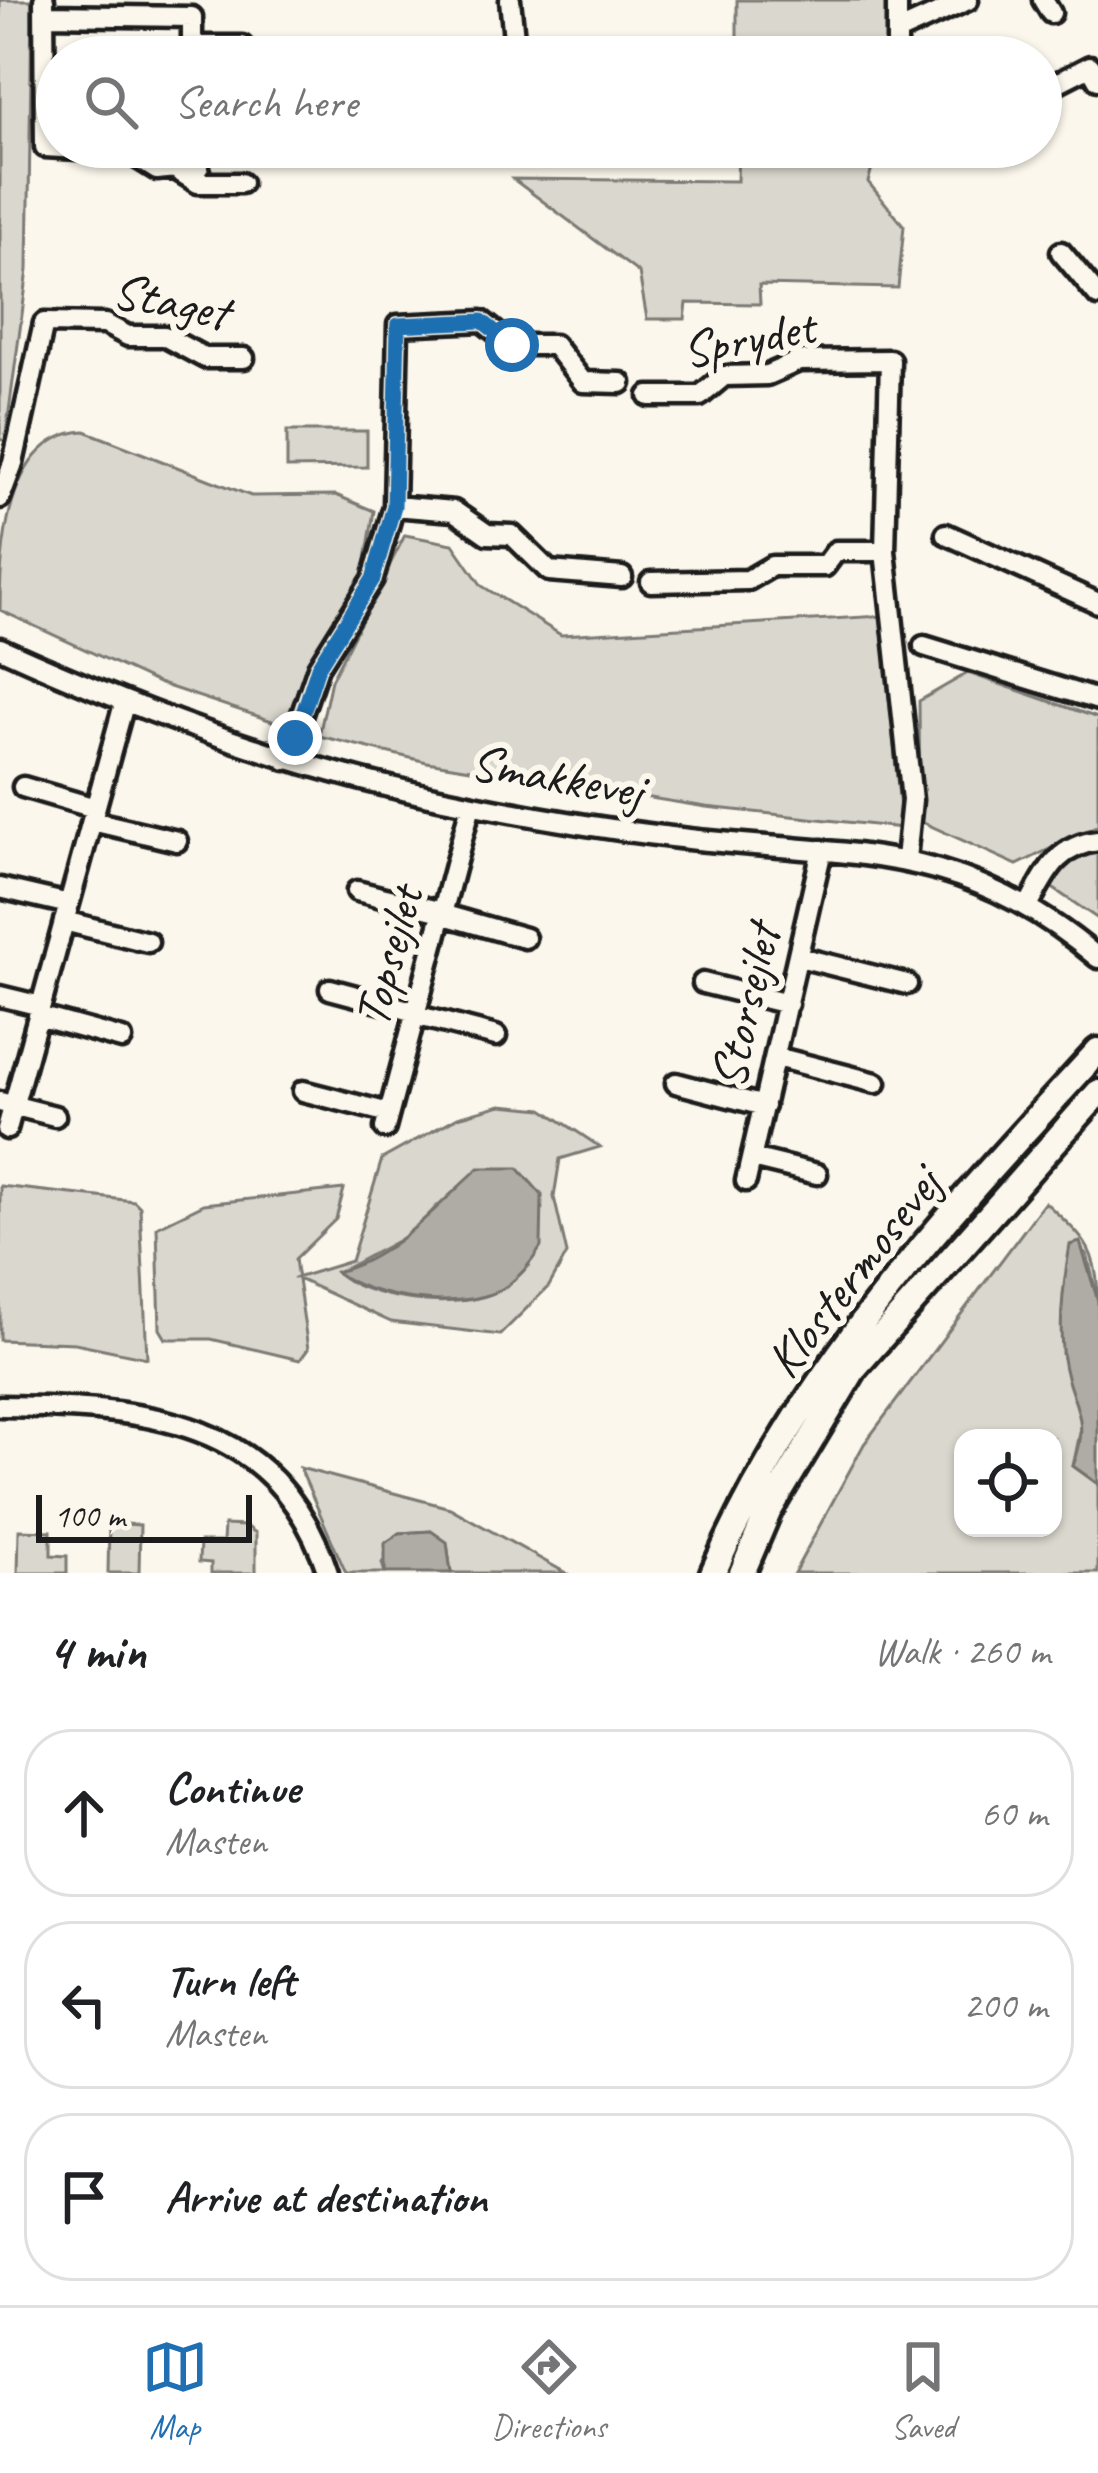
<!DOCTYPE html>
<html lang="en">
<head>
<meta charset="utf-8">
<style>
	body { margin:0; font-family:Caveat,sans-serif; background:#f6f6f6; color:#202124 }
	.controls { position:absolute; right:36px; bottom:36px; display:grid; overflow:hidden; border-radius:24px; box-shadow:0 3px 9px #0004 }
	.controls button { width:108px; height:108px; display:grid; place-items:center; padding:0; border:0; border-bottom:3px solid #e0e0e0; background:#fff; color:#202124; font:60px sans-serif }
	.scale { position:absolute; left:36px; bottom:30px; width:216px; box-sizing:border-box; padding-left:12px; border:6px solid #1c1c1c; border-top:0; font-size:33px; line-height:42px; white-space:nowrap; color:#1c1c1c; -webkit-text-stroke:9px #fbf7ec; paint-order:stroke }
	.stop { position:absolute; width:36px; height:36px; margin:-27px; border:9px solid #1f6fb2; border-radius:50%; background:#fff }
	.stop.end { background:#1f6fb2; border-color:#fff; box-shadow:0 3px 12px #0008 }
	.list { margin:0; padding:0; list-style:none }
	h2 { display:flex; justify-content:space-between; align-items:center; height:156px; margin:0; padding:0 48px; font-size:51px }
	h2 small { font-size:39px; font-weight:400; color:#757577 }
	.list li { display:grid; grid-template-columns:78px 1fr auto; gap:36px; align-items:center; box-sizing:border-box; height:168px; margin:0 24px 24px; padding:0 24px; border:3px solid #e0e0e0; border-radius:48px }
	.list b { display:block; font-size:45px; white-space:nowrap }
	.list p { margin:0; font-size:39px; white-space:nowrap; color:#757577 }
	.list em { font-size:39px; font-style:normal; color:#757577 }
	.icon { flex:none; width:66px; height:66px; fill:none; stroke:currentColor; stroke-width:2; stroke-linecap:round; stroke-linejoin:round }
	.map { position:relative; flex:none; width:1098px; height:1573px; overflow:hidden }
	.search { position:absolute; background:#fff; box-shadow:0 3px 9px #0004; left:36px; right:36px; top:36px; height:132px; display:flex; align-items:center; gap:30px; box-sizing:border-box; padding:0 42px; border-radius:66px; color:#757577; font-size:45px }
	.sheet { height:732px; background:#fff }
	nav { display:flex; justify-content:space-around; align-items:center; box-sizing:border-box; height:168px; border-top:3px solid #e0e0e0; background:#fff; font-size:33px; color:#757577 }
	nav a { display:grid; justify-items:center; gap:6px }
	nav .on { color:#1f6fb2 }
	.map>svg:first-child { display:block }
	.green { fill:#dad7ce; stroke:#7b7a75; stroke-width:3; fill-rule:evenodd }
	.water { fill:#afaca5; stroke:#74726e; stroke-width:3 }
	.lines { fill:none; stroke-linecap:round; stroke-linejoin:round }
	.minor-casing { stroke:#1c1c1c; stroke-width:27 }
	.major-casing { stroke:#1c1c1c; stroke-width:33 }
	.minor { stroke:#fbf7ec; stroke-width:18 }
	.major { stroke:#fbf7ec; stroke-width:24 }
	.route { stroke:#1f6fb2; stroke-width:15 }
	.labels { text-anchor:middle; stroke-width:12; stroke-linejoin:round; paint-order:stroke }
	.street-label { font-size:51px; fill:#1c1c1c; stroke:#fbf7ec }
</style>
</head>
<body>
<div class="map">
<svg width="1098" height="1573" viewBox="0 0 1098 1573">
	<rect width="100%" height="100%" fill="#fbf7ec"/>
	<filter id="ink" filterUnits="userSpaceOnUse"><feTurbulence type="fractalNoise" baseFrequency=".00833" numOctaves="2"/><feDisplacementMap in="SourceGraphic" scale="24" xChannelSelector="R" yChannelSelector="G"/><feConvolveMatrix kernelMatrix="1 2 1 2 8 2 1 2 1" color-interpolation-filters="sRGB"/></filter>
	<g filter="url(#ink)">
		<path class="green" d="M0 0H32L28 270 5 441 0 439Z
			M737 0H887V57H737Z
			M738 147H878L868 182 904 226 898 288 759 285 760 304 687 303 685 319H647L639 273 513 179 737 181Z
			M85 431 251 496 336 495 374 511 363 578 311 668 290 727 158 683 0 610C0 549 7 436 85 431Z
			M287 431H367V467L287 468Z
			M405 535 453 544 482 586 561 635 881 616 902 828 706 807 427 762 319 736 331 680Z
			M968 673 1098 718V825L1017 865 920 821 919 701Z
			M1098 852V919L1051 887 1072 854Z
			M501 1105 543 1109 600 1147 560 1159 554 1197 567 1254 549 1286 500 1335 391 1322 296 1278 351 1261 382 1159 458 1117ZM437 1206 529 1266C517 1277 506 1288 491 1294 450 1310 369 1300 337 1273L412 1233Z
			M0 1186 134 1201 140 1207 147 1358 75 1343 0 1340Z
			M344 1189 336 1219 295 1259 308 1349 300 1360 211 1339H166L160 1329 157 1227 204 1204Z
			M1045 1202C1083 1238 1098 1246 1098 1301L1087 1254 1071 1245 1062 1354 1082 1423 1073 1466 1098 1484V1573H794L864 1444ZM963 1438H1053V1528H963Z
			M300 1468 450 1508 566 1573H451L447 1543 431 1531 400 1533 382 1563 385 1573H346Z
			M109 1523 140 1525 139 1573H108Z
			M224 1525 246 1526 256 1533V1573H211V1563L199 1562 200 1542H223Z
			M19 1530 51 1531V1555L67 1556V1573H18Z"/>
		<path class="water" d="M479 1168H518L542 1195 541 1247C531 1263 519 1279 502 1289 463 1312 368 1299 336 1272 394 1258 436 1206 479 1168Z
			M1080 1242 1098 1301V1484L1073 1466C1093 1414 1069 1404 1063 1358 1058 1323 1064 1279 1070 1245Z
			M431 1531 447 1542 451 1573H385V1543L400 1533Z"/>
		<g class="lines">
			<g class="minor-casing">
				<path id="minor" d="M44 0 45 147 128 152 157 170 174 168 198 183H241
					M510 0 516 57
					M897 0V57
					M1043 0 1051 13
					M45 15 192 17V40L199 46H242
					M897 32 968 0
					M1041 91 1090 66 1098 80
					M907 147H927
					M190 176 199 167V147
					M1061 252 1098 296
					M649 396H700L724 376 767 375 799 361 890 360 885 551 912 800 906 859
					M0 498 13 463 44 323 105 324 128 336H164L205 358H244
					M394 506 454 511 487 534 512 535 549 571 622 577
					M946 534 1098 603
					M651 582 748 580 772 566H825L836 551H885
					M924 646 1098 700
					M0 648C153 717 308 774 474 805 539 818 605 829 671 837 843 858 956 837 1098 958
					M286 760 318 667 373 579 394 506 398 325 482 321 512 345H554L583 382 621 383
					M23 787 95 808
					M92 821 177 841
					M0 888 69 904
					M357 891 442 912
					M1029 904C1047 871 1057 846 1098 841
					M441 914 525 938
					M64 921 148 942
					M799 957 907 984
					M703 983 788 1004
					M330 989 416 1012
					M0 996 41 1006
					M415 1015 496 1036
					M38 1016 122 1039
					M776 1057 876 1083
					M676 1083 764 1106
					M303 1091 389 1113
					M0 1102 55 1116
					M385 1128 471 805
					M7 1129 124 704
					M752 1158 817 1174
					M746 1181 822 850
					M0 1406C143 1408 276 1415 328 1573"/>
			</g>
			<g class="major-casing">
				<path id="major" d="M713 1573C804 1365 947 1216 1098 1051
					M742 1573 768 1512 855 1367 1098 1093"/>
			</g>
			<use href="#minor" class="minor"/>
			<use href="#major" class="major"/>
		</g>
	</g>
	<g class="lines" filter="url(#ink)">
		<path class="route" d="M295 738 318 667 373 579 394 506 398 325 482 321 512 345"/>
	</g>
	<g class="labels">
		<g class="street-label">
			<text transform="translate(171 300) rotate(12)" y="18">Staget</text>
			<text transform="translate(748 337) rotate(-11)" y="18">Sprydet</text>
			<text transform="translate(557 775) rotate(10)" y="18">Smakkevej</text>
			<text transform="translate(387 956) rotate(-75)" y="18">Topsejlet</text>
			<text transform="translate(744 1006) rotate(-77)" y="18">Storsejlet</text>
			<text transform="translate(852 1272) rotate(-52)" y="18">Klostermosevej</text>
		</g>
	</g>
</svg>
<div class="controls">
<button><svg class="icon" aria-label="locate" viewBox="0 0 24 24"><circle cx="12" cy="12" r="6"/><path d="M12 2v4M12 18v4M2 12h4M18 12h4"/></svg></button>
</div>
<div class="scale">100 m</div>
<div class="stop" style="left:512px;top:345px"></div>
<div class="stop end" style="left:295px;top:738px"></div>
<div class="search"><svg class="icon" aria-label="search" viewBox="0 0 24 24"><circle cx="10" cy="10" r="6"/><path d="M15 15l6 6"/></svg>Search here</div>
</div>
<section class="sheet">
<h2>4 min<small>Walk · 260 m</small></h2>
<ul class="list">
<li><svg class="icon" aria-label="ahead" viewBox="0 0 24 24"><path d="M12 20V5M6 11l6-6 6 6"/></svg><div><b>Continue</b><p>Masten</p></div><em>60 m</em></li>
<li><svg class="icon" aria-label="left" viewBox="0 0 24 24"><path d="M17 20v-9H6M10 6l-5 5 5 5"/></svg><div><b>Turn left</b><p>Masten</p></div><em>200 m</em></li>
<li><svg class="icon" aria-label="arrive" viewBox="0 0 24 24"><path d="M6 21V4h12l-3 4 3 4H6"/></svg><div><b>Arrive at destination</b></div></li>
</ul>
</section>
<nav>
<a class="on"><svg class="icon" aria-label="map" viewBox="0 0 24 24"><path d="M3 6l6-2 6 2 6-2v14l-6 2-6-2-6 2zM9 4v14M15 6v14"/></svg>Map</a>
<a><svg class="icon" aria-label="directions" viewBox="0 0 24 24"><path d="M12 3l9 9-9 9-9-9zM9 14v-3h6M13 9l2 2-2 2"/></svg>Directions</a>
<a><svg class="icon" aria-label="saved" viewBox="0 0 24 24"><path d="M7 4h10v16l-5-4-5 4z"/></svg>Saved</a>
</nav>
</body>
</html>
